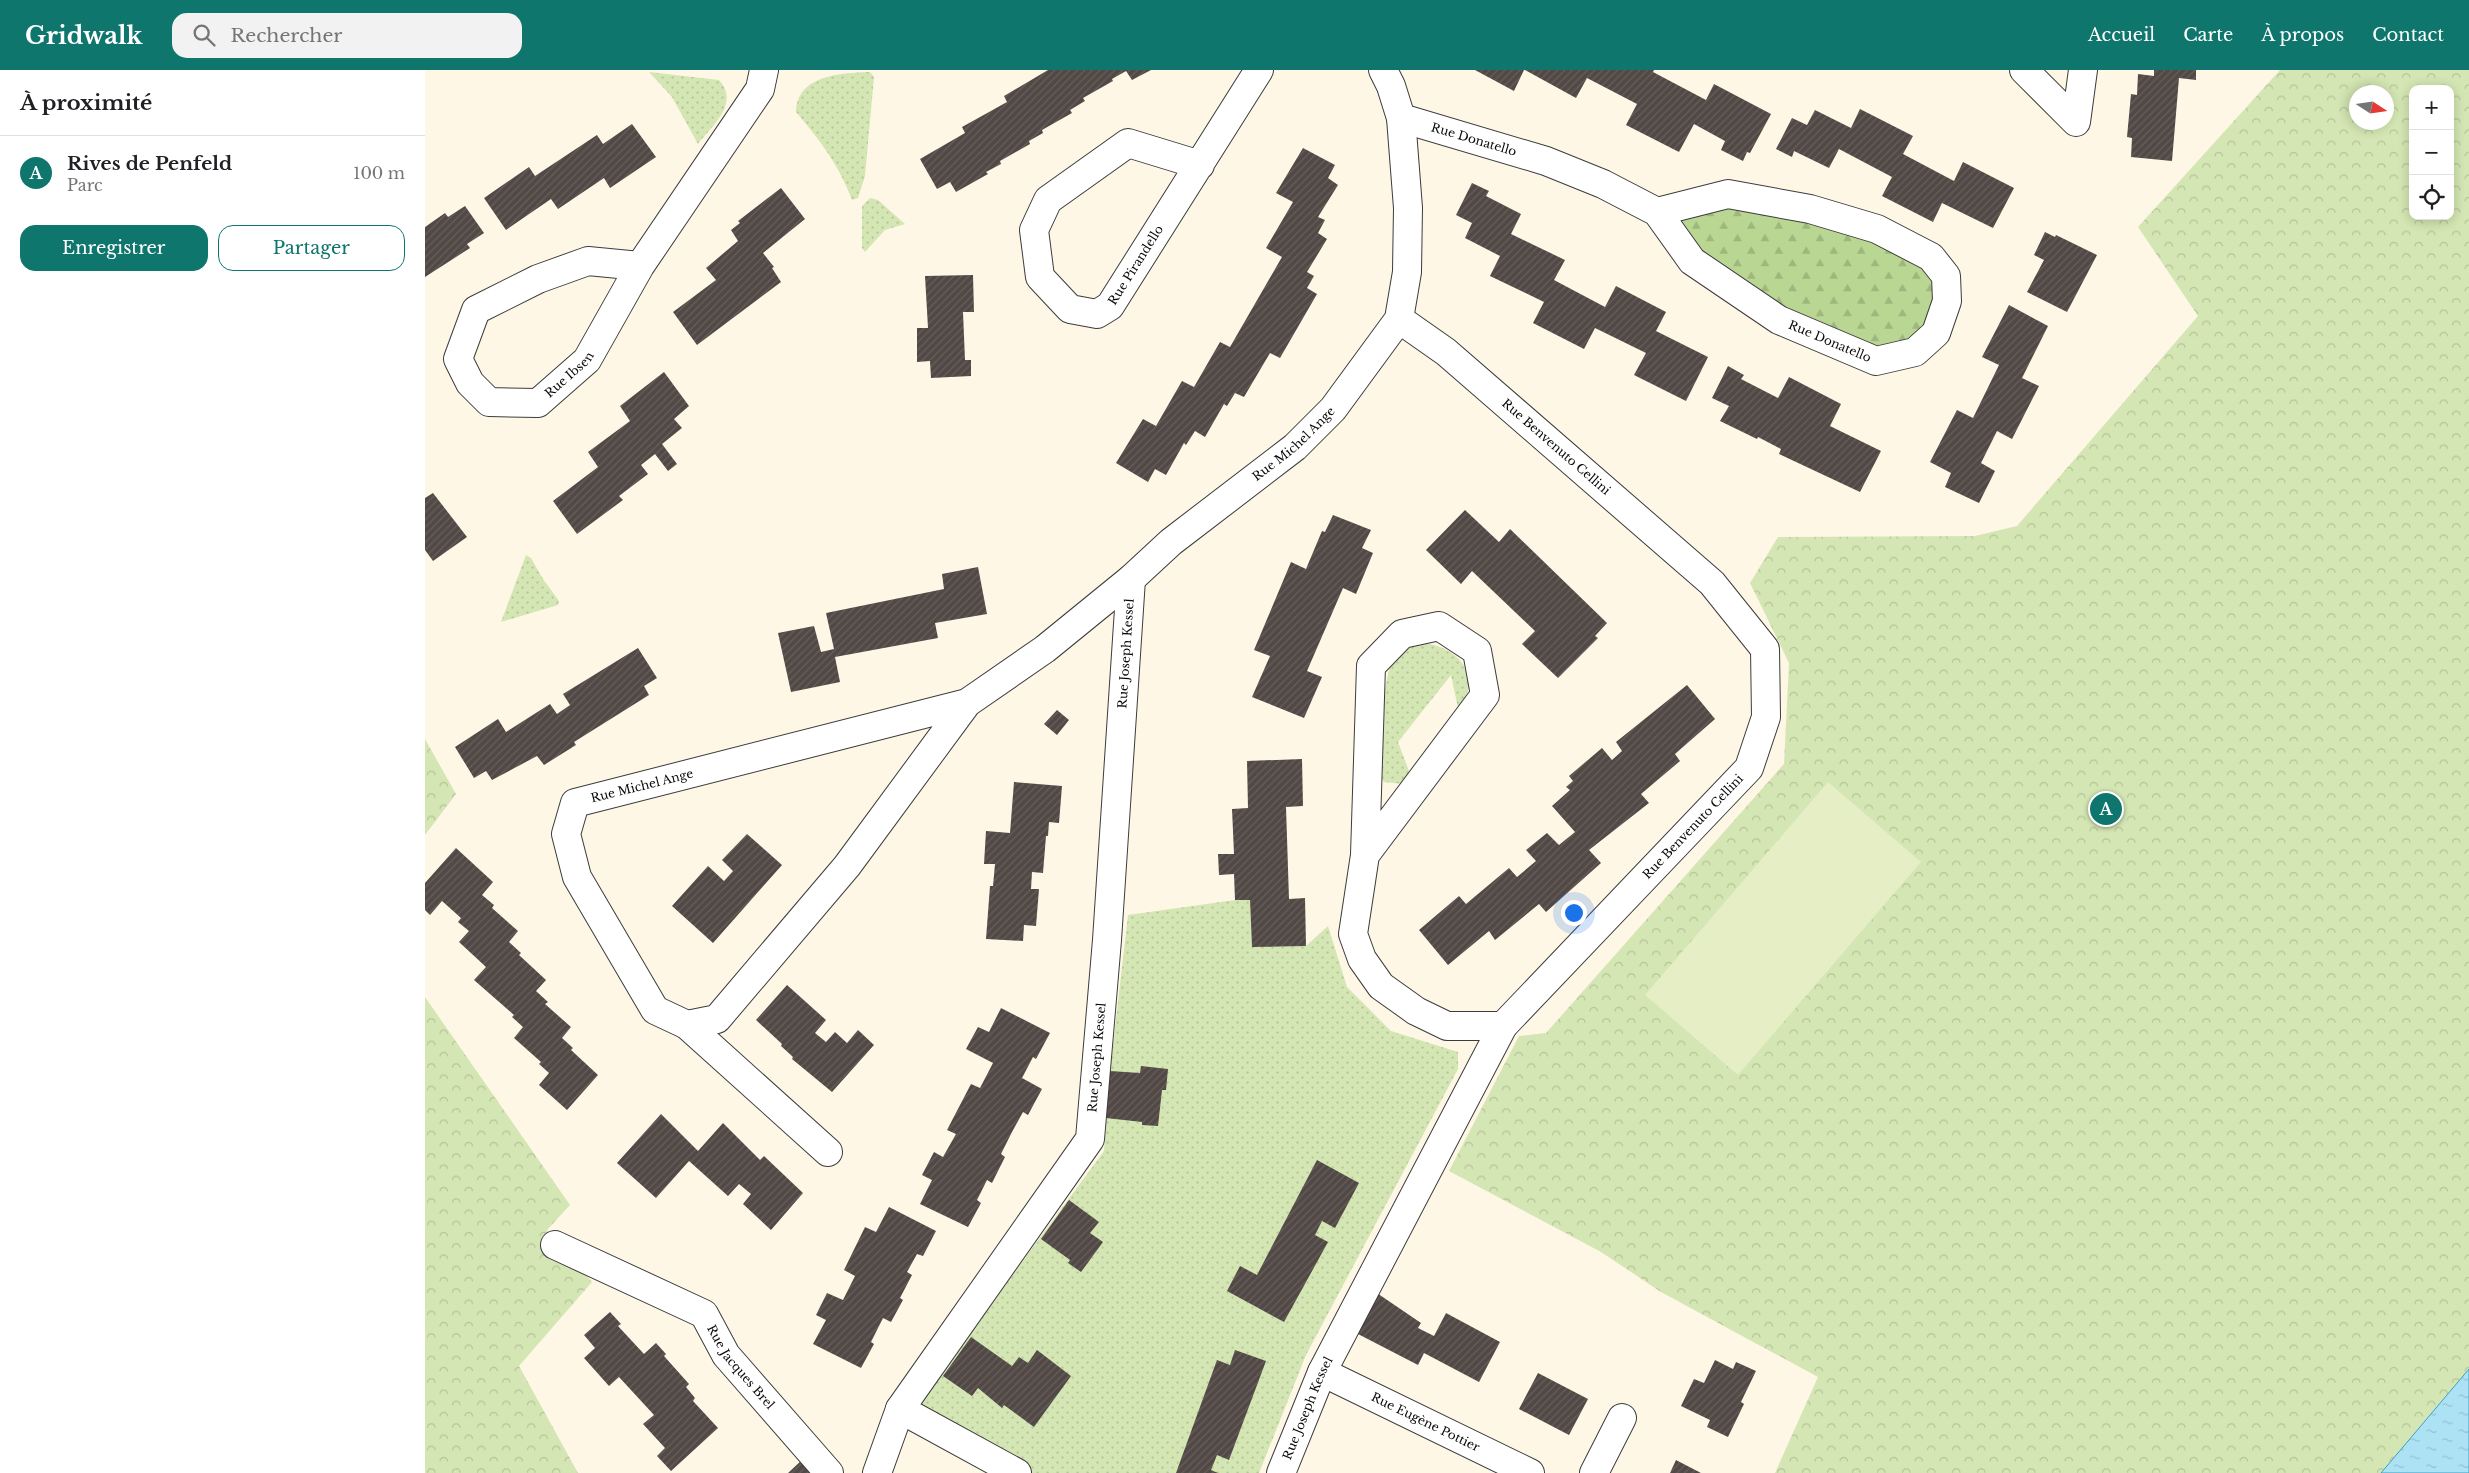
<!DOCTYPE html>
<html lang="fr">
<head>
<meta charset="utf-8">
<style>
	body { margin:0; font-family:"Libre Baskerville",serif; background:#f2f2f2; color:#202124 }
	.controls { position:absolute; right:15px; top:15px; display:grid; overflow:hidden; border-radius:10px; box-shadow:0 2px 12px #0003 }
	.controls button { width:45px; height:45px; display:grid; place-items:center; padding:0; border:0; border-bottom:1px solid #e0e0e0; background:#fff; color:#202124; font:25px sans-serif }
	.compass { position:absolute; left:1924px; top:15px; width:45px; height:45px; border-radius:50%; background:#fff; box-shadow:0 2px 12px #0003; rotate:102deg }
	.you { position:absolute; left:1148px; top:842px; width:18px; height:18px; margin:-12px; border:4px solid #fff; border-radius:50%; background:#1a73e8; box-shadow:0 0 0 8px #1a73e833 }
	.badge { display:grid; place-items:center; width:32px; height:32px; border-radius:50%; background:#0f766e; color:#fff; font-size:16px; font-weight:700 }
	.pin { position:absolute; translate:-50% -50%; border:2px solid #fff; box-shadow:0 1px 5px #0006 }
	.list { margin:0; padding:0; list-style:none }
	h2 { display:flex; justify-content:space-between; align-items:center; height:65px; margin:0; padding:0 20px; font-size:21px }
	h2 small { font-size:16px; font-weight:400; color:#757577 }
	.list li { display:grid; grid-template-columns:32px 1fr auto; gap:15px; align-items:center; box-sizing:border-box; height:75px; padding:0 20px; border-top:1px solid #e0e0e0 }
	.list b { display:block; font-size:19px; white-space:nowrap }
	.list p { margin:0; font-size:16px; white-space:nowrap; color:#757577 }
	.list em { font-size:16px; font-style:normal; color:#757577 }
	.actions { display:flex; gap:10px; padding:15px 20px }
	.actions a { flex:1; padding:11px 0; border:1px solid #0f766e; border-radius:15px; text-align:center; font-size:18px; color:#0f766e }
	.actions .main { background:#0f766e; color:#fff }
	.icon { flex:none; width:28px; height:28px; fill:none; stroke:currentColor; stroke-width:2; stroke-linecap:round; stroke-linejoin:round }
	.map { position:relative; flex:none; width:2044px; height:1403px; overflow:hidden }
	header { display:flex; align-items:center; gap:30px; box-sizing:border-box; height:70px; padding:0 25px; background:#0f766e; color:#fff }
	header strong { font-size:24px }
	nav { display:flex; gap:28px; margin-inline-start:auto; font-size:18px }
	.search { width:350px; height:45px; background:#f2f2f2; display:flex; align-items:center; gap:12px; box-sizing:border-box; padding:0 18px; border-radius:15px; color:#757577; font-size:19px }
	main { display:flex }
	aside { flex:1; background:#fff }
	.map>svg:first-child { display:block }
	.grass { fill:url(#grass-dots) }
	.forest { fill:url(#forest-firs) }
	.park { fill:url(#park-crowns); fill-rule:evenodd }
	.pitch { fill:#e5eec4 }
	.water { fill:url(#water-ripples); stroke:#36a0c9 }
	.building { fill:url(#building-hatch) }
	.lines { fill:none; stroke-linecap:round; stroke-linejoin:round }
	.street-casing { stroke:#3c3c3c; stroke-width:30 }
	.street { stroke:#fff; stroke-width:28 }
	.labels { text-anchor:middle; stroke-width:5; stroke-linejoin:round; paint-order:stroke }
	.street-label { font-size:12px; fill:#090909; stroke:#fff }
</style>
</head>
<body>
<header>
<strong>Gridwalk</strong>
<div class="search"><svg class="icon" aria-label="search" viewBox="0 0 24 24"><circle cx="10" cy="10" r="6"/><path d="M15 15l6 6"/></svg>Rechercher</div>
<nav><a>Accueil</a><a>Carte</a><a>À propos</a><a>Contact</a></nav>
</header>
<main>
<aside>
<h2>À proximité<small></small></h2>
<ul class="list">
<li><span class="badge">A</span><div><b>Rives de Penfeld</b><p>Parc</p></div><em>100 m</em></li>
</ul>
<div class="actions"><a class="main">Enregistrer</a><a>Partager</a></div>
</aside>
<div class="map">
<svg width="2044" height="1403" viewBox="0 0 2044 1403">
	<defs>
		<pattern id="grass-dots" width="8" height="8" patternUnits="userSpaceOnUse" patternTransform="scale(1.25)"><rect width="8" height="8" fill="#d4e6b3"/><path d="M2 2h.1M6 6h.1" fill="none" stroke="#b5c499" stroke-width="1.8" stroke-linecap="round"/></pattern>
		<pattern id="forest-firs" width="22" height="20" patternUnits="userSpaceOnUse" patternTransform="scale(1.25)"><rect width="22" height="20" fill="#b9d792"/><path d="M5 1l3.5 6h-7zM16 11l3.5 6h-7z" fill="#9eb77d"/></pattern>
		<pattern id="park-crowns" width="20" height="18" patternUnits="userSpaceOnUse" patternTransform="scale(1.25)"><rect width="20" height="18" fill="#d4e6b3"/><path d="M2 6a3 3 0 1 1 6 0M12 15a3 3 0 1 1 6 0" fill="none" stroke="#b5c499"/></pattern>
		<pattern id="water-ripples" width="26" height="14" patternUnits="userSpaceOnUse" patternTransform="scale(1.25)"><rect width="26" height="14" fill="#ade2f4"/><path d="M2 4q2-2 4 0t4 0M15 11q2-2 4 0t4 0" fill="none" stroke="#94c1d0"/></pattern>
		<pattern id="building-hatch" width="6" height="6" patternUnits="userSpaceOnUse" patternTransform="scale(1.25)"><rect width="6" height="6" fill="#524946"/><path d="M-1 1l2-2M0 6l6-6M5 7l2-2" fill="none" stroke="#665f5c"/></pattern>
	</defs>
	<rect width="100%" height="100%" fill="#fff7e6"/>
	<path class="grass" d="M224 2 294 10C315 33 288 55 273 74L247 27Z
		M445 2 449 7 440 106 433 128 427 130C414 95 395 70 371 42 372 5 416 3 445 2Z
		M445 128 453 130 480 154 460 160 440 182 437 178V136Z
		M101 485 106 488 118 509 134 531 133 535 76 552Z
		M999 573C1033 577 1060 607 1033 638L1026 605 973 672 984 701 978 714 959 712 954 705 959 624 965 595 984 575Z
		M810 830H825L827 877 881 876 903 856 922 917 966 961 1033 982V999L881 1285 834 1403H594L491 1336 679 1081 685 1001 703 845Z"/>
	<path class="forest" d="M1303 124 1506 187 1511 263 1451 291 1354 250 1232 142Z"/>
	<path class="park" d="M1855 0H2044V1299L1956 1403H1350L1393 1307 1236 1222 1176 1182 1024 1101 1094 966 1121 963 1359 694 1364 593 1325 513 1353 467 1550 466 1592 456 1773 246 1713 157ZM1988 19H2025V146H1988ZM1932 22H1962V52H1932Z
		M0 669 31 724 0 765Z
		M0 927 145 1135 122 1160 167 1212 94 1296 153 1403H0Z"/>
	<path class="pitch" d="M1403 712 1496 792 1313 1005 1220 925Z"/>
	<path class="water" d="M2044 1299V1403H1956Z"/>
	<path class="building" d="M623 0H726L707 10 701 1 687 9 688 11 658 28 660 31 645 40 647 43 617 60 618 63 604 71 605 74 575 91 576 94 561 102 563 104 531 122 525 112 512 119 495 89 540 63 537 57 582 32 579 26Z
		M1050 0H1099L1089 21Z
		M1100 0H1229L1228 2 1281 30 1289 14 1346 44 1325 83 1322 82 1318 91 1296 80 1300 71 1269 54 1254 82 1201 55 1212 34 1162 8 1151 28Z
		M1729 0H1771V10L1754 8 1747 91 1706 87 1707 68 1702 67 1706 24 1712 25 1713 4 1729 6Z
		M1435 39 1488 66 1478 84 1529 111 1538 92 1589 118 1568 158 1517 133 1508 152 1457 126 1467 107 1414 79 1404 98 1369 81 1367 87 1351 79 1367 48 1382 55 1390 40 1426 58Z
		M207 54 231 87 185 118 179 108 133 139 126 129 81 160 59 128 104 97 110 106 172 65 178 74Z
		M878 78 910 95 903 108 913 115 893 147 900 150 893 163 902 169 882 202 889 206 882 218 892 224 855 288 845 283 819 327 810 323 802 336 799 334 780 367 770 361 761 375 759 373 741 405 730 399 723 412 691 393 718 349 731 356 757 311 769 317 795 272 805 277 857 187 841 178 868 132 851 123Z
		M1047 113 1064 121 1061 126 1096 144 1086 164 1140 190 1129 210 1180 237 1191 216 1241 242 1231 261 1283 287 1261 331 1209 305 1221 283 1170 258 1159 279 1108 253 1119 232 1065 206 1075 186 1040 168 1047 153 1031 145Z
		M356 118 380 149 338 183 349 197 347 198 356 212 272 275 248 242 291 210 281 198 313 171 306 160 315 153 313 151Z
		M40 136 59 163 42 174 45 178 0 207V157L20 143 23 147Z
		M1620 162 1630 167 1631 165 1672 185 1642 242 1602 222 1619 190 1609 185Z
		M548 205 549 242H538L540 290H546V306L506 308 505 291 492 292V258H503L500 206Z
		M1584 235 1623 256 1597 308 1614 316 1587 369 1572 361 1556 393 1570 401 1554 433 1520 417 1526 403 1505 392 1532 340 1548 348 1574 295 1557 287Z
		M1303 296 1319 305 1316 309 1353 328 1364 307 1416 334 1405 356 1456 381 1435 422 1354 384 1356 379 1333 367 1332 369 1295 351 1304 336 1287 328Z
		M239 302 264 336 249 349 257 358 237 374 252 394 243 401 230 384 216 395 223 404 194 426 198 430 152 464 128 431 173 397 163 382 205 351 195 336Z
		M8 423 42 467 8 491 0 480V428Z
		M1040 440 1074 472 1085 459 1182 553 1170 566 1173 568 1133 608 1097 574 1110 561 1047 501 1036 514 1001 480Z
		M908 445 946 460 937 478 948 483 931 524 918 518 882 601 897 607 879 648 827 627 845 586 829 580 866 492 881 499 897 461 900 462Z
		M553 497 562 544 510 553 513 568 410 587 415 612 366 622 353 563 389 556 396 582 409 579 401 543 519 519 517 504Z
		M213 578 232 608 219 616 224 625 149 672 151 675 119 695 112 686 67 710 61 701 49 708 30 677 73 649 81 662 125 634 132 644 145 635 138 624Z
		M1262 615 1290 649 1250 684 1255 691 1216 724 1224 733 1164 780 1176 793 1121 842 1114 834 1070 870 1064 861 1023 895 994 860 1034 826 1041 834 1084 798 1092 807 1111 791 1101 780 1122 763 1134 775 1150 762 1127 736 1145 720 1141 717 1148 711 1144 706 1177 678 1187 690 1197 681 1191 672Z
		M632 640 644 650 632 665 619 654Z
		M877 689 878 736 861 737 864 829 880 828 881 876 827 877 825 830H810L809 804 794 805 793 784H809L807 739 823 738 822 691Z
		M589 712 637 716 634 753 624 752 623 766H621L618 803 607 802 606 819H614L611 856 599 855 598 871 561 869 565 816H568L570 794H559L561 761 585 763Z
		M322 764 357 795 288 873 247 836 283 796 299 811 308 801 297 790Z
		M31 778 68 812 57 825 69 835 67 838 93 861 84 872 96 883 94 885 121 910 111 921 123 932 120 934 146 957 137 968 148 978 146 980 173 1005 142 1040 114 1015 124 1003 114 994 116 992 89 968 98 957 87 947 89 945 49 910 61 897 34 872 44 861 33 852 36 848 17 831 5 845 0 840V813Z
		M362 915 401 950 390 963 401 972 410 962 422 973 433 960 449 975 407 1022 367 989 368 987 356 976 357 974 331 950Z
		M576 938 625 963 611 989 608 987 597 1008 617 1019 603 1045 598 1042 587 1062 576 1084 580 1087 567 1113 562 1110 552 1130 556 1133 543 1157 495 1134 507 1110 497 1105 509 1082 518 1087 531 1064 522 1060 546 1014 555 1018 568 993 541 979 553 957 564 962Z
		M716 996 743 999 741 1020H737L733 1056 717 1055V1052L681 1048 685 1001 715 1003Z
		M236 1044 273 1081 298 1053 335 1090 339 1086 378 1123 346 1160 318 1134 326 1124 314 1114 303 1126 264 1091 231 1128 192 1093Z
		M892 1090 934 1113 910 1158 897 1151 890 1165 903 1172 859 1252 802 1221 815 1196 832 1205Z
		M644 1130 674 1152 665 1163 678 1172 656 1202 643 1193 645 1190 616 1169Z
		M464 1137 511 1161 498 1186 492 1184 482 1202 487 1205 475 1228 478 1230 466 1252 458 1248 446 1272 449 1274 436 1298 388 1274 401 1250 391 1245 402 1223 418 1230 430 1206 419 1200 440 1157 451 1162Z
		M946 1219 996 1253 993 1258 1009 1266 1021 1243 1075 1272 1054 1312 999 1283 993 1295 933 1264Z
		M185 1242 196 1254 193 1256 219 1284 231 1273 241 1284 239 1286 264 1314 261 1317 270 1328 268 1331 293 1358 246 1401 232 1386 240 1378 218 1354 229 1345 194 1307 184 1316 159 1288 170 1278 159 1265Z
		M546 1267 587 1296 594 1287 603 1293 612 1280 646 1306 609 1357 579 1335 577 1338 553 1318 547 1326 518 1306Z
		M810 1280 841 1291 804 1390 792 1385 786 1400 793 1403H751L792 1290 805 1295Z
		M1290 1290 1308 1299 1311 1292 1331 1301 1316 1332 1319 1334 1303 1367 1282 1357 1285 1350 1256 1336 1269 1309 1279 1313Z
		M1113 1303 1163 1329 1144 1365 1094 1339Z
		M377 1390 389 1403H363Z
		M1251 1390 1276 1403H1245Z"/>
	<g class="lines">
		<g class="street-casing">
			<g id="street">
				<path d="M1599 0 1651 52 1658 0"/>
				<path id="s1" d="M976 48 1121 91 1178 114 1232 142 1267 191 1354 250 1451 291 1490 282 1511 263 1522 231 1521 206 1506 187 1452 159 1385 139 1303 124 1232 142"/>
				<path id="s2" d="M775 95 703 73 623 130 609 160 615 207 645 239 672 244 685 236 834 0"/>
				<path id="s3" d="M215 196 163 191 113 209 51 240 33 289 45 313 64 332 113 333 162 290 215 196 335 19 339 0"/>
				<path id="s4" d="M542 633 150 733 141 764 152 807 230 940 262 955 292 949 422 796 542 633 620 579 706 509 746 472 870 377 908 339 974 249 982 202 983 138 976 48 966 16 958 0"/>
				<path id="s5" d="M940 785 1060 625 1052 581 1014 556 977 564 946 596 940 785 928 864 937 889 956 916 991 941 1022 956H1078L1324 698 1341 647 1340 579 1287 513 1021 282 974 249"/>
				<path d="M262 955 403 1082"/>
				<path id="s6" d="M130 1175 279 1244 301 1285 404 1403"/>
				<path id="s7" d="M897 1302 1105 1403"/>
				<path d="M475 1339 592 1403"/>
				<path id="s8" d="M452 1403 475 1339 665 1069 682 870 706 509"/>
				<path id="s9" d="M856 1403 897 1302 1078 956"/>
				<path d="M1169 1403 1197 1348"/>
			</g>
		</g>
		<use href="#street" class="street"/>
	</g>
	<g class="labels">
		<g class="street-label">
			<text dy="4" stroke="none"><textPath href="#s1" startOffset="76">Rue Donatello</textPath></text>
			<text dy="4" stroke="none"><textPath href="#s2" startOffset="389">Rue Pirandello</textPath></text>
			<text dy="4" stroke="none"><textPath href="#s1" startOffset="494">Rue Donatello</textPath></text>
			<text dy="4" stroke="none"><textPath href="#s3" startOffset="372">Rue Ibsen</textPath></text>
			<text dy="4" stroke="none"><textPath href="#s4" startOffset="1522">Rue Michel Ange</textPath></text>
			<text transform="translate(1131 377) rotate(41)" y="4">Rue Benvenuto Cellini</text>
			<text dy="4" stroke="none"><textPath href="#s8" startOffset="885">Rue Joseph Kessel</textPath></text>
			<text transform="translate(217 716) rotate(-14)" y="4">Rue Michel Ange</text>
			<text dy="4" stroke="none"><textPath href="#s5" startOffset="1110">Rue Benvenuto Cellini</textPath></text>
			<text dy="4" stroke="none"><textPath href="#s8" startOffset="480">Rue Joseph Kessel</textPath></text>
			<text dy="4" stroke="none"><textPath href="#s6" startOffset="229">Rue Jacques Brel</textPath></text>
			<text dy="4" stroke="none"><textPath href="#s9" startOffset="70">Rue Joseph Kessel</textPath></text>
			<text dy="4" stroke="none"><textPath href="#s7" startOffset="115">Rue Eugène Pottier</textPath></text>
		</g>
	</g>
</svg>
<div class="controls">
<button>+</button>
<button>−</button>
<button><svg class="icon" aria-label="locate" viewBox="0 0 24 24"><circle cx="12" cy="12" r="6"/><path d="M12 2v4M12 18v4M2 12h4M18 12h4"/></svg></button>
</div>
<svg class="compass" viewBox="-18 -18 36 36"><path d="M0-13l5 13h-10z" fill="#e53935"/><path d="M0 13l5-13h-10z" fill="#757577"/></svg>
<div class="you"></div>
<div class="pin badge" style="left:1681px;top:739px">A</div>
</div>
</main>
</body>
</html>
